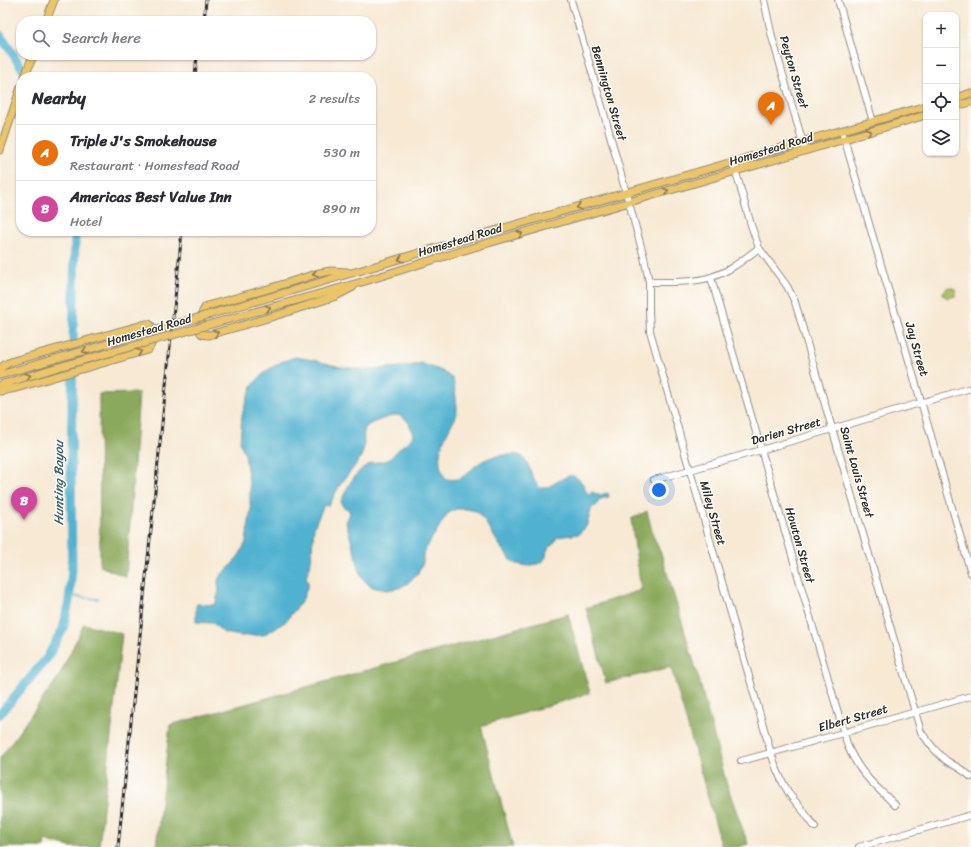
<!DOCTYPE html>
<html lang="en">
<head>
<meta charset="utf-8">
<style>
	body { margin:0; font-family:Sriracha,sans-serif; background:#f7f7f7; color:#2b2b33 }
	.controls { position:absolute; right:12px; top:12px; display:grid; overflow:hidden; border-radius:8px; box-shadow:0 1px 3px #0004 }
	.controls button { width:36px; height:36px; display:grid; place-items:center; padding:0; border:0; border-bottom:1px solid #e1e1e2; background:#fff; color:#2b2b33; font:20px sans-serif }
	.you { position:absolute; left:659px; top:490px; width:14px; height:14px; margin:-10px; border:3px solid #fff; border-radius:50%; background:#1a73e8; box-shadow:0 0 0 6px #1a73e833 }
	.badge { display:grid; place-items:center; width:26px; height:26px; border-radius:50%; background:#d1495b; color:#fff; font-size:13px; font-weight:700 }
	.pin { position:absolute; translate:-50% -33px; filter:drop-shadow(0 1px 2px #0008) }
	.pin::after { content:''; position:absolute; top:21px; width:14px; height:12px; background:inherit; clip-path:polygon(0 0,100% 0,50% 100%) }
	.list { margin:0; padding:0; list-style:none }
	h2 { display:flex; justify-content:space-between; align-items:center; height:52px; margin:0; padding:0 16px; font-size:17px }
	h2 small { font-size:13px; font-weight:400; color:#7c7c81 }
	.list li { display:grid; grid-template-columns:26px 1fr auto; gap:12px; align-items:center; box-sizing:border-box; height:56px; padding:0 16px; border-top:1px solid #e1e1e2 }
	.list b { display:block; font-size:15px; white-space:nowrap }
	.list p { margin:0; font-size:13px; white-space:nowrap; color:#7c7c81 }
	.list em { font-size:13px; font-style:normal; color:#7c7c81 }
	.icon { flex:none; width:22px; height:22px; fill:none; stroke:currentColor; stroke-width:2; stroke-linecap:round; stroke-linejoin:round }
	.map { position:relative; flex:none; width:971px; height:847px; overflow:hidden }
	.search { position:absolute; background:#fff; box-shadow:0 1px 3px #0004; left:16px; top:16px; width:360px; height:44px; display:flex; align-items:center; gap:10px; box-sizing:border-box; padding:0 14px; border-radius:16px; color:#7c7c81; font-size:15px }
	.panel { position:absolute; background:#fff; box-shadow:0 1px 3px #0004; left:16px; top:72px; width:360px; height:164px; border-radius:16px }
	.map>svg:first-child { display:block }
	.green { fill:#adc368; stroke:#6c774a }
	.forest { fill:#8aa95c; stroke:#5a6a44 }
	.water { fill:#51b2d0; stroke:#3e6e7e }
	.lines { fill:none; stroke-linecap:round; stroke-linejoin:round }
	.stream { stroke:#51b2d0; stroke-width:1.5 }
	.river { stroke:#51b2d0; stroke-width:9 }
	.minor-casing { stroke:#918a80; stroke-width:8 }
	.major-casing { stroke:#918a80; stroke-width:9 }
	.minor { stroke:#fff; stroke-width:6 }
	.major { stroke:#ecc569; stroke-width:7 }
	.rail-casing { stroke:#2b2b2b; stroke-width:3 }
	.rail { stroke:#fdfcf7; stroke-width:1.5; stroke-dasharray:4.5; stroke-linecap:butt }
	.major-bridge-casing { stroke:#918a80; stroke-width:9; stroke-linecap:butt }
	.major-bridge { stroke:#ecc569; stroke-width:7 }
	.oneway { stroke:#8c784a }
	.labels { text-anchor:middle; stroke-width:3; stroke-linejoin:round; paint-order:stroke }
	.street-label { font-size:12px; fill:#2b2b2b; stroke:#fdfcf7 }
	.water-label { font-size:13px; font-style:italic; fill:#3a616d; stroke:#fdfcf7 }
</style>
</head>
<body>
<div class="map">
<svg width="971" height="847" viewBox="0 0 971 847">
	<rect width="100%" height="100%" fill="#fdfcf7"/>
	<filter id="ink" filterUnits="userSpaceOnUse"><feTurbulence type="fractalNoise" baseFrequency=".025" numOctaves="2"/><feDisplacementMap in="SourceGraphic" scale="8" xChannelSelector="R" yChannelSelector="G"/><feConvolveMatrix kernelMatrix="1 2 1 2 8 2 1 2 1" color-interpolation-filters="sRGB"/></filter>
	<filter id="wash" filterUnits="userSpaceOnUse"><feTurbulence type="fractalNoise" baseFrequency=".012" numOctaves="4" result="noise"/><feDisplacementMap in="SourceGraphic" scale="16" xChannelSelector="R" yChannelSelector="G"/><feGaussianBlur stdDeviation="0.9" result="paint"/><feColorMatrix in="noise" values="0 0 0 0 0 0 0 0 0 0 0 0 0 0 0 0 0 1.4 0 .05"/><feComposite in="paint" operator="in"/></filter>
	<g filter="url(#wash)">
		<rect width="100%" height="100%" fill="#f7e9d4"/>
		<path class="green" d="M949 287 955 289 956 293 955 296 948 298 943 295V292L946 289Z"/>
		<path class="forest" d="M139 393 126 577 100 566 99 394Z
			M647 511 653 535 662 556 699 679 726 782 748 844 738 847H722L671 667 606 683 586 608 641 590 631 519Z
			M568 614 590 693 481 726 513 847H156L170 725Z
			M84 624 122 634 99 847H70L45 840 44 847H0V758L59 676Z"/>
		<path class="water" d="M295 357 313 360 341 367 369 370 410 366 421 363 442 371 453 379C454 388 459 408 456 416 455 420 452 423 450 427 441 445 434 460 446 479 465 482 467 471 481 462 489 457 499 455 508 455 512 455 517 454 521 456 530 461 531 481 540 488 553 490 566 469 577 478 582 481 585 488 587 494L592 492 599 495 608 493 609 497 600 499 596 506 592 507 586 527 579 534 557 537 554 543 547 550 546 557 542 562 537 564 527 566 517 564 512 561 502 549 484 520 476 511 467 509H456L447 514 423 553V563L418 573 408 583 399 588 386 590 376 588 370 586 362 578 346 522 350 513 348 509C343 507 342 507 341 502 345 491 353 476 362 469 372 461 375 463 385 461 392 459 396 451 401 447 403 445 406 444 408 442 410 440 413 437 413 434 414 431 411 429 410 426 409 421 402 416 397 415 392 415 369 423 366 427 361 434 366 443 363 451 360 462 350 471 343 481 337 488 334 497 329 505H324L314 527 311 561 310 567 306 576 307 580 308 581V586L307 588 302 601 285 622 263 635 241 636 224 633 213 623 196 622V606L197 604 215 605 219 591 218 581 220 576 230 567 240 554 246 542 251 508 250 503V490L245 454 240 443 242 415 247 399 252 386 260 377 268 370 281 362Z"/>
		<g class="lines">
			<path class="stream" d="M69 596 98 599"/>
			<path class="river" d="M0 35 28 77
				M0 714 47 658 63 629 69 601 72 569 71 464 75 231"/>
		</g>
	</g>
	<g filter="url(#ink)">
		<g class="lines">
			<g class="minor-casing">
				<path id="minor" d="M571 0 603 110 644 257 649 282V310L650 331 771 753 777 770 783 783 790 795 804 812 815 827
					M764 0 772 37 805 150
					M838 0 873 122
					M842 131 971 573
					M733 162 751 225 759 248 787 286 795 302 921 732C929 743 936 753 947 761 955 766 964 770 971 777
					M711 278 848 747C853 758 859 768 867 777 875 787 886 795 895 805
					M649 282C667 282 694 283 711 277 729 272 744 259 759 248
					M654 480 761 450 971 388
					M741 761 843 733 971 696
					M859 847 971 815"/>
			</g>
			<g class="major-casing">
				<path id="major" d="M46 21 54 0
					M25 77 33 55
					M956 98 971 93
					M956 106 971 102
					M0 150 21 87
					M347 272 331 271 319 273 268 289 207 306C200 312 201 323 200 331 201 335 205 335 209 335L281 314 336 296 353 287
					M284 293 470 238 926 106
					M283 304 362 282 471 248 736 171 926 115
					M0 368 8 363 17 360 146 324H149C156 329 153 345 147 350L16 388 0 391
					M0 375 55 359
					M0 385 55 368"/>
			</g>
			<use href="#minor" class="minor"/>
			<use href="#major" class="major"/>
			<g class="rail-casing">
				<path id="rail" d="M204 21 206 0
					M195 77 197 55
					M118 847 182 231"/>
			</g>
			<use href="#rail" class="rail"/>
			<g class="major-bridge-casing">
				<path id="major-bridge" d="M55 359 284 293
					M55 368 283 304"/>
			</g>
			<use href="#major-bridge" class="major-bridge"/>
		</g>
		<defs><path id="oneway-chevron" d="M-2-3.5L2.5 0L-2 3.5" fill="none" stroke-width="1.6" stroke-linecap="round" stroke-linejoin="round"/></defs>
		<g class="oneway">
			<use href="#oneway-chevron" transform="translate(869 132) rotate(-16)"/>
			<use href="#oneway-chevron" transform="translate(666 191) rotate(-16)"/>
			<use href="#oneway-chevron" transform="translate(579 207) rotate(164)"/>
			<use href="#oneway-chevron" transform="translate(520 234) rotate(-16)"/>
			<use href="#oneway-chevron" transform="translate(401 259) rotate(163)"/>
			<use href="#oneway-chevron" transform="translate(315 274) rotate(164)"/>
			<use href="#oneway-chevron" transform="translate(268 308) rotate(-16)"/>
			<use href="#oneway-chevron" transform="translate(216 333) rotate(-17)"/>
			<use href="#oneway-chevron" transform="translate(85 351) rotate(164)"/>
			<use href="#oneway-chevron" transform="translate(139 352) rotate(-18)"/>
			<use href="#oneway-chevron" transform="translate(28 376) rotate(-17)"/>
		</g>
	</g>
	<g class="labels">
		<g class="street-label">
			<text transform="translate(794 72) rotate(74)" y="4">Peyton Street</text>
			<text transform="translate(609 93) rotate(74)" y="4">Bennington Street</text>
			<text transform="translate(771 149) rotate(-17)" y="4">Homestead Road</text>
			<text transform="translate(460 240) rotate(-17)" y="4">Homestead Road</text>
			<text transform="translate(149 330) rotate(-16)" y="4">Homestead Road</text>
			<text transform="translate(917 349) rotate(74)" y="4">Jay Street</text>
			<text transform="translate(786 431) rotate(-16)" y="4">Darien Street</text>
			<text transform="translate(857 472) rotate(74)" y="4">Saint Louis Street</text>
			<text transform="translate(713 513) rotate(74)" y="4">Miley Street</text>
			<text transform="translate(800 545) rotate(74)" y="4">Howton Street</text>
			<text transform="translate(853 718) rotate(-16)" y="4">Elbert Street</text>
		</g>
		<g class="water-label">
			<text transform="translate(58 483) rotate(-90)" y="5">Hunting Bayou</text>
		</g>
	</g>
</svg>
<div class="controls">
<button>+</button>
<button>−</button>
<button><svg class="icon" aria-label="locate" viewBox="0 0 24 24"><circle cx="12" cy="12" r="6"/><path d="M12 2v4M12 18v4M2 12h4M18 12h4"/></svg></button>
<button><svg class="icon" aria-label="layers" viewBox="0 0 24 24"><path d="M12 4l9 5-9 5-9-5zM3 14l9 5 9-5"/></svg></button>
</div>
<div class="you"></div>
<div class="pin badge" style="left:771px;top:125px;background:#e8710a">A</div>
<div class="pin badge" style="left:24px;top:520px;background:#d1479c">B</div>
<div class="search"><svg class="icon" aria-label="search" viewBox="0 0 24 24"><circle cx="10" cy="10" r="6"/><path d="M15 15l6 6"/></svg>Search here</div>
<section class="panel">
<h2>Nearby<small>2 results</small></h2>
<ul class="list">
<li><span class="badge" style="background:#e8710a">A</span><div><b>Triple J's Smokehouse</b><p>Restaurant · Homestead Road</p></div><em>530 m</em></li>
<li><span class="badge" style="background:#d1479c">B</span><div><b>Americas Best Value Inn</b><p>Hotel</p></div><em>890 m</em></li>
</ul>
</section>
</div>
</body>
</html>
